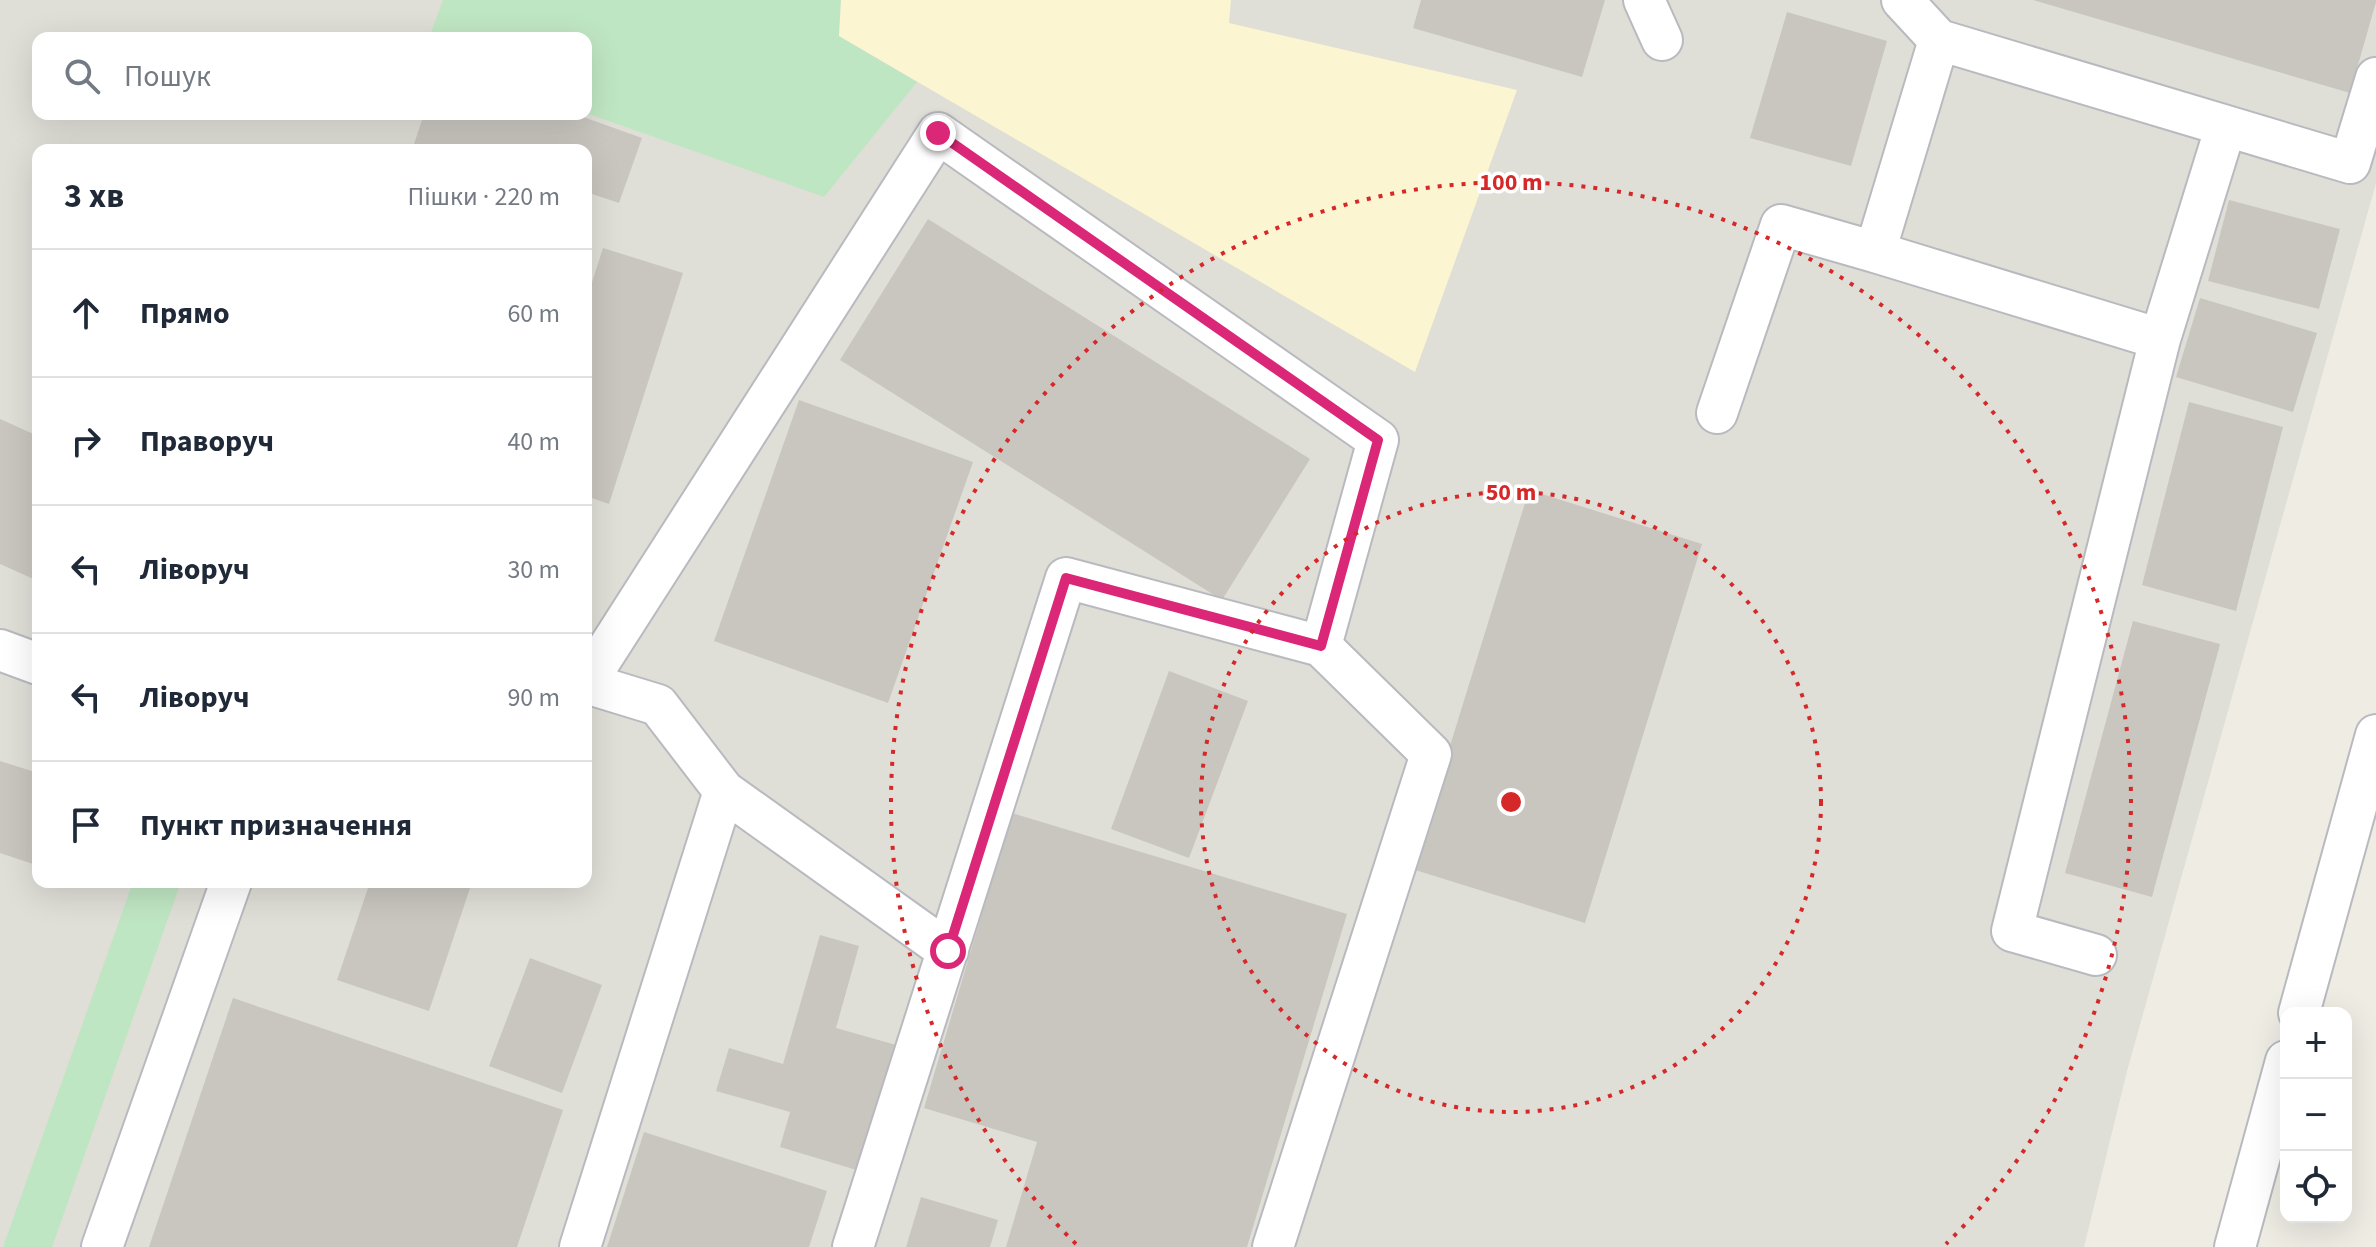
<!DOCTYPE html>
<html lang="uk">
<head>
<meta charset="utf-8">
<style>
	body { margin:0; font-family:"Source Sans 3",sans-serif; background:#f2f2f3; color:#1f2937 }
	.controls { position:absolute; right:24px; bottom:24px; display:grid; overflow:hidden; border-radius:16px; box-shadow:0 8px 32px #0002 }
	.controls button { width:72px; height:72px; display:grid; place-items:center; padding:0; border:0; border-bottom:2px solid #e0e1e3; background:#fff; color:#1f2937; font:40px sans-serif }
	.stop { position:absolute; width:24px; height:24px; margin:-18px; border:6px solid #db2777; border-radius:50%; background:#fff }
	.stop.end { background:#db2777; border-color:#fff; box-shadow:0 2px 8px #0008 }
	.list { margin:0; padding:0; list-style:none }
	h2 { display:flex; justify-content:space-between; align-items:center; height:104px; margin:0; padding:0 32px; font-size:34px }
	h2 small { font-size:26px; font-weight:400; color:#747a83 }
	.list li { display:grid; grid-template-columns:52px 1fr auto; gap:24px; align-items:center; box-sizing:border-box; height:128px; padding:0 32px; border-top:2px solid #e0e1e3 }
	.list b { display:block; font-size:30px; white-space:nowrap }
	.list em { font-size:26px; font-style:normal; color:#747a83 }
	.icon { flex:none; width:44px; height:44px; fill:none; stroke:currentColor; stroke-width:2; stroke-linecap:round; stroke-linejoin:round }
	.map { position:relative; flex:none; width:2376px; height:1247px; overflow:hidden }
	.search { position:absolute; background:#fff; box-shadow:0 8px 32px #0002; left:32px; top:32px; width:560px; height:88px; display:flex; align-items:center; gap:20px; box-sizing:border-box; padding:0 28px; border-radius:16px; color:#747a83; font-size:30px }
	.panel { position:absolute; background:#fff; box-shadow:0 8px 32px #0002; left:32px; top:144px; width:560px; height:744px; border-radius:16px }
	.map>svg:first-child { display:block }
	.industrial { fill:#dfded7; fill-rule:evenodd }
	.green { fill:#bfe6c2 }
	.sand { fill:#fbf5d1 }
	.building { fill:#c9c6c0 }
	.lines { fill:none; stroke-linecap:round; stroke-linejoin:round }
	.minor-casing { stroke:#b8babf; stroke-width:44 }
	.minor { stroke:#fff; stroke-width:40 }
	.route { stroke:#db2777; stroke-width:10 }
	.ring { fill:none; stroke:#d62828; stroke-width:4; stroke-dasharray:4 8 }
	.centre { fill:#d62828; stroke:#fff; stroke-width:4 }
	.ring-label { font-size:24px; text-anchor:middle; font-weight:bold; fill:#d62828; stroke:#fff; stroke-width:7; stroke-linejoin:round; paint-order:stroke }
</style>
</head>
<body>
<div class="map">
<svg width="2376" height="1247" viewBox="0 0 2376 1247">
	<rect width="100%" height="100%" fill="#eeece3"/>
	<path class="industrial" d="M0 0H2376V183L2127 1071 2084 1247H0ZM38 38H586V114H38ZM38 150H586V882H38Z"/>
	<path class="green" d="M443 0H841L839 36 917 82 824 197 586 113V38H429Z
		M133 882H181L52 1247H3Z"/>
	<path class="sand" d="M841 0H1231L1229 23 1517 90 1415 372 839 36Z"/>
	<path class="building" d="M1421 0H1605L1582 77 1413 28Z
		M2033 0H2376V2L2350 93Z
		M1787 12 1887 41 1851 166 1750 138Z
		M424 114H575L642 138 619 203 586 192V150H412Z
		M2229 200 2340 229 2319 309 2208 281Z
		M928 219 1310 459 1222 600 840 360Z
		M603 248 683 273 609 504 586 496V301Z
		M2200 298 2317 333 2293 412 2176 377Z
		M799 400 973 462 888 703 714 641Z
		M2189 402 2283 427 2236 611 2142 585Z
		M0 419 38 436V581L0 564Z
		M1529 490 1702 544 1585 923 1412 869Z
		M2133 621 2220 644 2152 897 2065 873Z
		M1169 671 1248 701 1189 858 1111 829Z
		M0 761 38 773V848L33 864 0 853Z
		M1012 813 1347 914 1247 1247H1006L1037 1142 924 1108Z
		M370 882H472L429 1011 337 980Z
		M820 935 859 946 836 1028 896 1045 860 1171 780 1147 790 1112 716 1091 729 1048 783 1064Z
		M530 958 602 985 562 1093 489 1066Z
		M233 998 563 1110 517 1247H149Z
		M644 1132 827 1191 809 1247H607Z
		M921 1197 998 1220 990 1247H906Z"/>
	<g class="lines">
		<g class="minor-casing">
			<path id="minor" d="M1644 0 1662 40
				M1902 0 1939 40 2350 163 2376 78
				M1939 40 1875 252 2160 339 2012 931 2096 955
				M2160 339 2226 126
				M1717 413 1781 225 1875 252
				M0 650 38 664
				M586 683 938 133 1378 440 1321 646
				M586 683 658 705 724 791 948 951
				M2299 1013 2376 735
				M102 1247 231 882
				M580 1247 724 791
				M853 1247 1066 578 1321 646 1431 754 1273 1247
				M2235 1247 2286 1061"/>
		</g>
		<use href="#minor" class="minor"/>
	</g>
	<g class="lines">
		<path class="route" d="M938 133 1378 440 1321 646 1066 578 948 951"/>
	</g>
	<g class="ring">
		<circle cx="1511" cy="802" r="310"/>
		<path d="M1076 1244A620 620 0 1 1 1946 1244"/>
	</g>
	<circle cx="1511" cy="802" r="12" class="centre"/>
	<g class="ring-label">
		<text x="1511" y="190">100 m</text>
		<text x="1511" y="500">50 m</text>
	</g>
</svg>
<div class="controls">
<button>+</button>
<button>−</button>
<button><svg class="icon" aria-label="locate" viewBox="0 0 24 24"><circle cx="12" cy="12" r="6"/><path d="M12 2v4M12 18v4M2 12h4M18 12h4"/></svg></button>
</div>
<div class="stop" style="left:948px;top:951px"></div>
<div class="stop end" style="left:938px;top:133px"></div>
<div class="search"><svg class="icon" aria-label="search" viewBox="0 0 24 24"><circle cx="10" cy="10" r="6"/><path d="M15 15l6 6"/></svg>Пошук</div>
<section class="panel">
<h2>3 хв<small>Пішки · 220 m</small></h2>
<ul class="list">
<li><svg class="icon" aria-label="ahead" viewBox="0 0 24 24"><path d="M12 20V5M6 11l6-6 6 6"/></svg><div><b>Прямо</b></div><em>60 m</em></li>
<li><svg class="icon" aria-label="right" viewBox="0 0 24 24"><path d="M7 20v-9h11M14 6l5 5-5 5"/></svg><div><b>Праворуч</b></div><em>40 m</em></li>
<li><svg class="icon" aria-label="left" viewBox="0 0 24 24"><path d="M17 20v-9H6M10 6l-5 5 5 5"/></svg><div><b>Ліворуч</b></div><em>30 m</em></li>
<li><svg class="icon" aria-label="left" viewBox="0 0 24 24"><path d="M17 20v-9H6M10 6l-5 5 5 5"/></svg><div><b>Ліворуч</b></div><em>90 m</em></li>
<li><svg class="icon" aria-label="arrive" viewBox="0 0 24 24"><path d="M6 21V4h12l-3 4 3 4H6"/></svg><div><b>Пункт призначення</b></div></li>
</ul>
</section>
</div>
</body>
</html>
